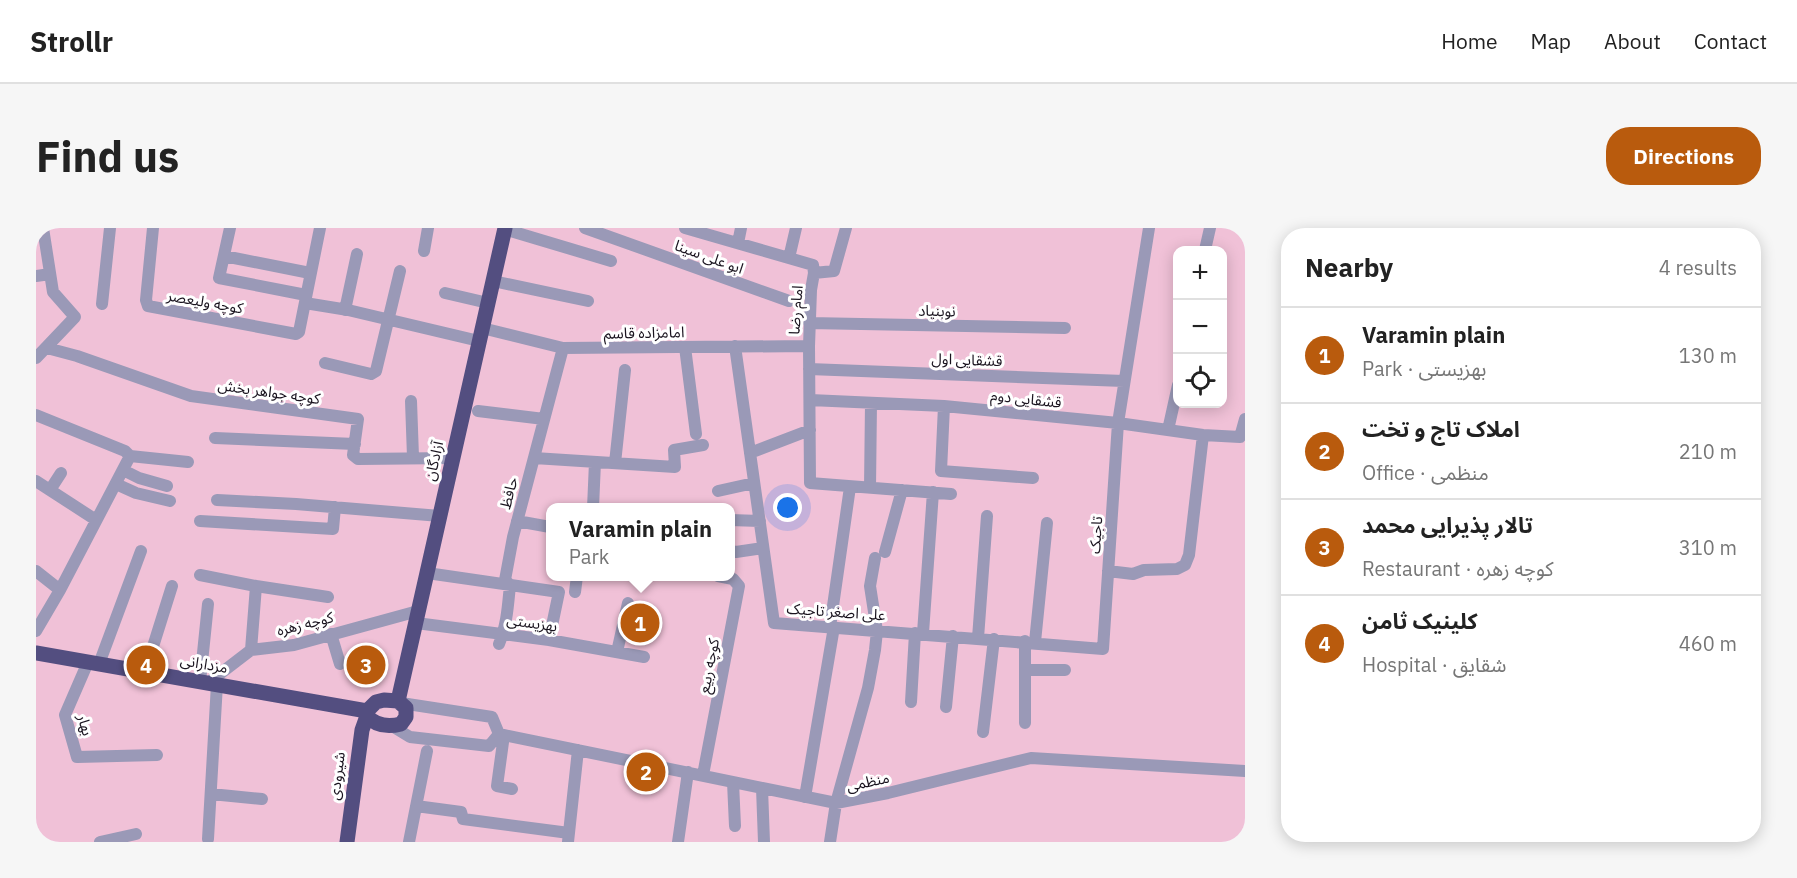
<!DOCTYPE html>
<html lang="en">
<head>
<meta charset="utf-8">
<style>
	body { margin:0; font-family:"IBM Plex Sans","Noto Sans Arabic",sans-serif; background:#f6f6f6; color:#222 }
	.controls { position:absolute; right:18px; top:18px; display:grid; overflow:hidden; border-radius:12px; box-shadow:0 3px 15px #0003 }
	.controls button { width:54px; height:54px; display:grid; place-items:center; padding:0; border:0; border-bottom:2px solid #e0e0e0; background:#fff; color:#222; font:30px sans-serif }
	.you { position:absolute; left:752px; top:280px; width:21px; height:21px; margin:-15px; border:4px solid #fff; border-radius:50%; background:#1a73e8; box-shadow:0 0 0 9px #1a73e833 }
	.badge { display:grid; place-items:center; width:39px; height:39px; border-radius:50%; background:#b95b0d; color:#fff; font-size:20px; font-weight:700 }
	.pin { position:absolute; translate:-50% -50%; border:3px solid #fff; box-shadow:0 2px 6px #0006 }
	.popup { position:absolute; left:510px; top:275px; width:189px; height:78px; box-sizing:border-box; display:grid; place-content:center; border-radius:12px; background:#fff; filter:drop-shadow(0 2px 4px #0005); font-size:20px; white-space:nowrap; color:#767676 }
	.popup b { font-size:22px; color:#222 }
	.popup::after { content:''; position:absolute; left:50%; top:100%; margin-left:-12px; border:12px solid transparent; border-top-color:#fff }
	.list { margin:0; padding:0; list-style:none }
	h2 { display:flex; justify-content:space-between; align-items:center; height:78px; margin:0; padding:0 24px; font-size:26px }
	h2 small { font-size:20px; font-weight:400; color:#767676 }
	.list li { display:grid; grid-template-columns:39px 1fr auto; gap:18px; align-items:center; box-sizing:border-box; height:96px; padding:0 24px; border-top:2px solid #e0e0e0 }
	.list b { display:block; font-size:22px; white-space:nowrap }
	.list p { margin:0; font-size:20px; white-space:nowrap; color:#767676 }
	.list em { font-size:20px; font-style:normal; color:#767676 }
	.icon { flex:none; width:33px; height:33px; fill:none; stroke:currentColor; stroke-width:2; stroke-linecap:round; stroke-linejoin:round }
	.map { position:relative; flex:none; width:1209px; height:614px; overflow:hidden; border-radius:24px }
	header { display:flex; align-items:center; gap:36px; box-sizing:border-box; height:84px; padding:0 30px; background:#fff; border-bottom:2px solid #e0e0e0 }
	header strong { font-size:28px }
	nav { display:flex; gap:33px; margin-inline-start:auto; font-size:21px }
	.intro { display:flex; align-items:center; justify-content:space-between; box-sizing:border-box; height:144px; padding:0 36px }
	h1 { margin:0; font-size:42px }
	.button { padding:15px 27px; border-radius:24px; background:#b95b0d; color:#fff; font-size:21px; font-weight:700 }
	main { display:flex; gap:36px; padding:0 36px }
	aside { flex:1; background:#fff; border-radius:24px; box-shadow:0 3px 15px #0003 }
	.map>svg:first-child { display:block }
	.green { fill:#f0c1d7; fill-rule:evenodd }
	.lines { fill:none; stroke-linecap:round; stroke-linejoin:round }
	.minor { stroke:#9a99b7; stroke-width:12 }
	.major { stroke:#534e80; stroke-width:15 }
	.labels { text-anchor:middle; stroke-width:6; stroke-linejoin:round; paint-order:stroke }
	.street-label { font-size:15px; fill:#19131e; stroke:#fff }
</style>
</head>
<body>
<header>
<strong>Strollr</strong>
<nav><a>Home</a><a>Map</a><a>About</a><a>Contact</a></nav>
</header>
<div class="intro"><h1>Find us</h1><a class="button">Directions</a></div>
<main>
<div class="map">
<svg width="1209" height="614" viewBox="0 0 1209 614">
	<rect width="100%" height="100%" fill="#f8f2ff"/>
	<path class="green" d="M0 0H1209V614H0ZM1142 22H1186V176H1142ZM514 280H694V348H514Z"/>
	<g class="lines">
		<path class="minor" d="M117 0 110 72 112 78 260 106 263 104 284 0
			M194 0 183 50 270 67
			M549 0 753 73
			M649 0 777 37 778 45 775 62 773 118 774 255 915 266
			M468 1 575 33
			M702 15 705 0
			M1169 22 1174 0
			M388 23 392 0
			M188 28 274 45
			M753 30 760 0
			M778 45 798 43 810 0
			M0 48 14 46
			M457 53 552 73
			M409 65 452 75
			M269 75 312 82 443 113
			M66 76 74 0
			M309 82 321 26
			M773 95 1029 100
			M446 100 527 120 773 118
			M699 118 738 395 1067 421 1082 195 1113 0
			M649 119 660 206
			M11 120 41 128 155 168 322 191 317 227 322 231 417 230
			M0 130 39 89 17 64 7 0
			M289 135 335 146 340 143 364 43
			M773 141 1088 153
			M774 172 908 178 1082 195 1167 207 1204 209 1209 191
			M375 173 377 229
			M908 178 905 243 997 250
			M442 183 508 191
			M0 187 89 223 94 228 152 234
			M1132 202 1142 157
			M179 210 319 216
			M714 225 774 202
			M498 230 639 239 638 222 667 217
			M579 235 589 142
			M87 242 103 250 131 258
			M0 253 60 292
			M80 256 100 265 134 273
			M834 260 835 175
			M14 262 25 245
			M682 263 718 255
			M181 272 260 276 404 288
			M557 280 559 234
			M694 292 724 293
			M164 293 297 301 299 279
			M481 293 514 299
			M694 323 700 324 727 320
			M849 324 866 262
			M0 343 24 362 0 403
			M1072 343 1097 346 1108 342 1141 341 1149 337 1153 327 1167 207
			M391 345 523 364 513 412
			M164 347 220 358 215 422
			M220 358 292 369
			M24 362 94 228
			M539 364 541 348
			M380 395 513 412 608 429
			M794 399 814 259
			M887 405 897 264
			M295 406 304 436
			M942 410 951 288
			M999 414 1011 295
			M463 416C471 397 472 377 474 357L469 352 477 309 527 120
			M581 424 592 375
			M52 434 29 487 41 529 121 527
			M63 436 105 323
			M989 442H1029
			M109 444 136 358
			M164 454 172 376
			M172 455 215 422 258 417 382 383
			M875 474 879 405
			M910 479 917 408
			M989 495V413
			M356 498 374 509 453 518 463 506 456 489 365 475
			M947 504 958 411
			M463 506 800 575 852 565 995 530 1209 543
			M468 507 461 558 476 561
			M667 547 703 358 697 351 682 348
			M697 554 699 598
			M726 560 728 614
			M175 566 226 571
			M769 569 798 399
			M380 578 425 584 427 591 533 605
			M172 611 181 456
			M64 614 100 606
			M373 614 391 523
			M532 614 542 522
			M642 614 652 544
			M794 614 800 575 832 460 839 422 841 403 834 358 839 330"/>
		<path class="major" d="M0 425 331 483
			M348 472 362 473 370 480V489L365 496C353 499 340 498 331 488V483L340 474Z
			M362 473 469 0
			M311 614 326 502 331 488"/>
	</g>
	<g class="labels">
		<g class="street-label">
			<text transform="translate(673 29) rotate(20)" y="5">ابو علی سینا</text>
			<text transform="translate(169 74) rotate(10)" y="5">کوچه ولیعصر</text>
			<text transform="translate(760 82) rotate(-86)" y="5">امام رضا</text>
			<text transform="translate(901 83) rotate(1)" y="5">نوبنیاد</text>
			<text transform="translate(608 105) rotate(-1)" y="5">امامزاده قاسم</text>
			<text transform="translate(931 132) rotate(2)" y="5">قشقایی اول</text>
			<text transform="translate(233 164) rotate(8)" y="5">کوچه جواهر بخش</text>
			<text transform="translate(990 171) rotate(6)" y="5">قشقایی دوم</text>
			<text transform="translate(398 233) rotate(-77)" y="5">آزادگان</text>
			<text transform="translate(473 265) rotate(-75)" y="5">حافظ</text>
			<text transform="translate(1060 307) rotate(-86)" y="5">تاجیک</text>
			<text transform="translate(800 384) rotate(4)" y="5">علی اصغر تاجیک</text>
			<text transform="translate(496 395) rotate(8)" y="5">بهزیستی</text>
			<text transform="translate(269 396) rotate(-14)" y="5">کوچه زهره</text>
			<text transform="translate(168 436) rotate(10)" y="5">مزدارانی</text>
			<text transform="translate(673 438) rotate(-79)" y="5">کوچه ربیع</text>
			<text transform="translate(49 497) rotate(75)" y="5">بهار</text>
			<text transform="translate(301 548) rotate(-83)" y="5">شیرودی</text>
			<text transform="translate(832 554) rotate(-12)" y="5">منظمی</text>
		</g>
	</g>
</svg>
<div class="controls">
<button>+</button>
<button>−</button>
<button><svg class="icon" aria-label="locate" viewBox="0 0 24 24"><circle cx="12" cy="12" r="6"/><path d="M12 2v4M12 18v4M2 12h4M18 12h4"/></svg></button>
</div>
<div class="you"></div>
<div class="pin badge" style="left:604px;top:395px">1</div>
<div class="popup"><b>Varamin plain</b>Park</div>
<div class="pin badge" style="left:610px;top:544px">2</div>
<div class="pin badge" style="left:330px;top:437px">3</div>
<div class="pin badge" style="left:110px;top:437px">4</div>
</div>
<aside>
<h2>Nearby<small>4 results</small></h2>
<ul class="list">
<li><span class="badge">1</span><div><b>Varamin plain</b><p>Park · بهزیستی</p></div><em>130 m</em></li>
<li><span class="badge">2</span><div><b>املاک تاج و تخت</b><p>Office · منظمی</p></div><em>210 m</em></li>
<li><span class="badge">3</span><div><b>تالار پذیرایی محمد</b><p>Restaurant · کوچه زهره</p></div><em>310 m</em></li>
<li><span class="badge">4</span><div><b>کلینیک ثامن</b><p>Hospital · شقایق</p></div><em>460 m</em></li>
</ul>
</aside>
</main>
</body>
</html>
